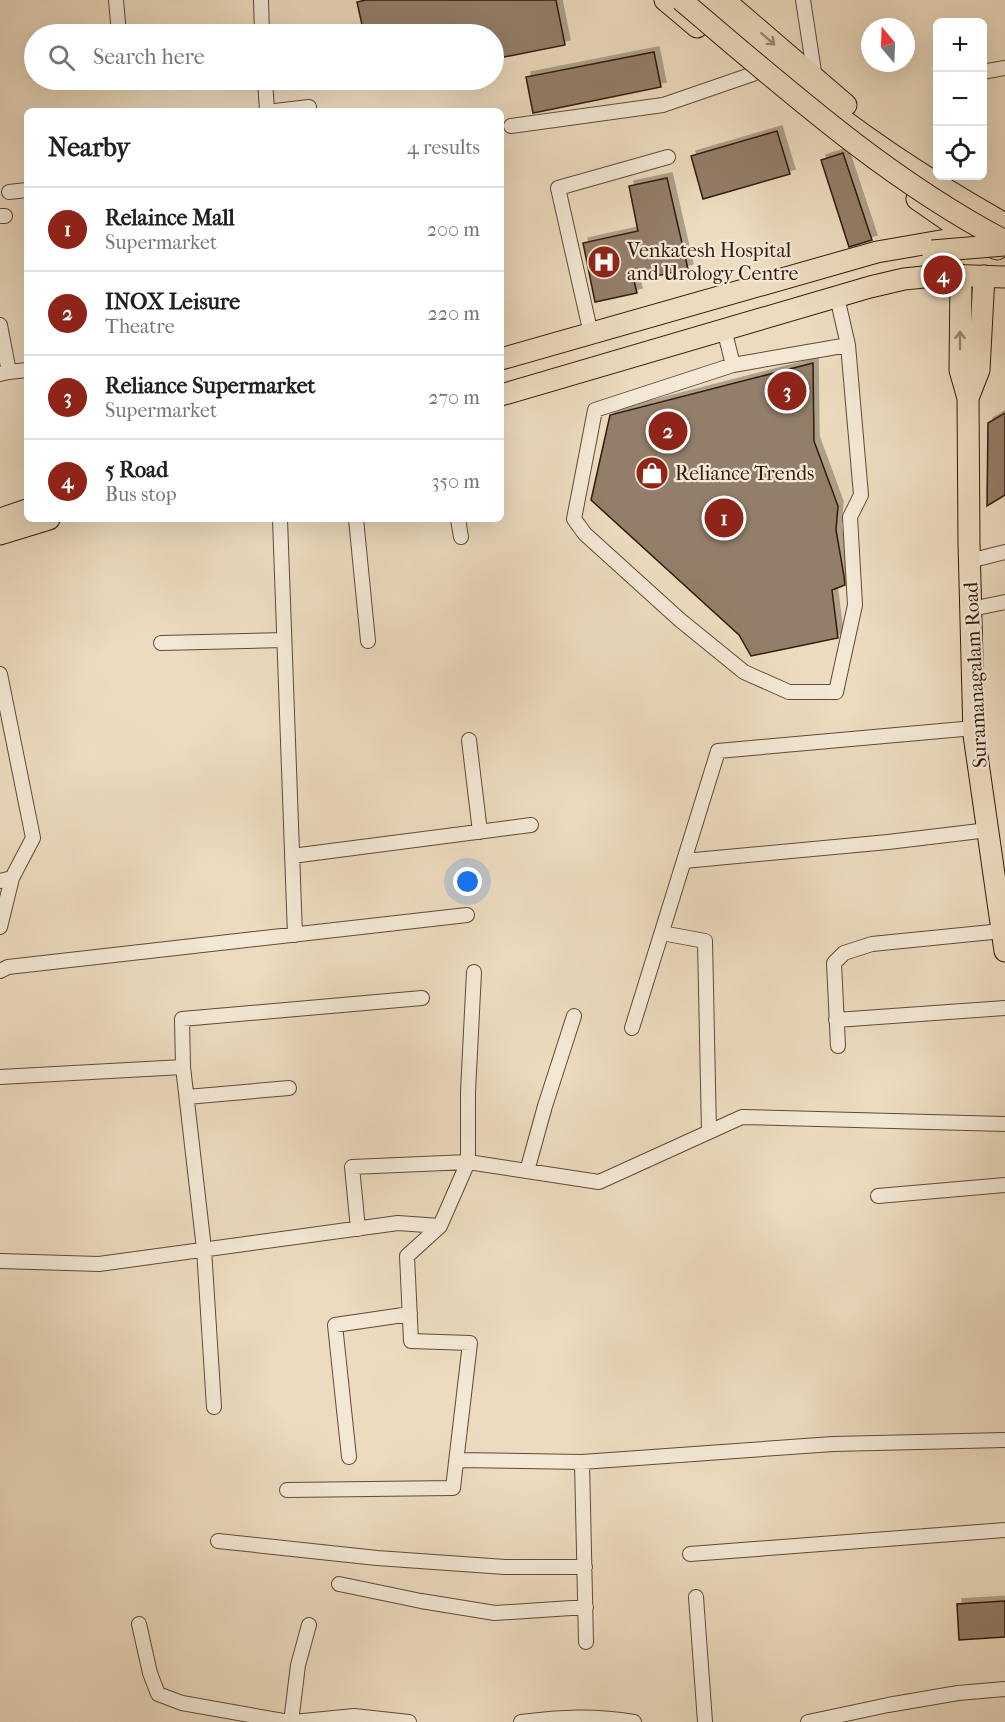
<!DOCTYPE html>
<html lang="en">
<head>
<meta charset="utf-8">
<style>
	body { margin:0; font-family:"IM FELL French Canon",serif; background:#f6f6f6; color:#202124 }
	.controls { position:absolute; right:18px; top:18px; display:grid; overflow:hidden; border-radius:9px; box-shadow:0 6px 24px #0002 }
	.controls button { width:54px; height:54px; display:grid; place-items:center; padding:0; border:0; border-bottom:2px solid #e0e0e0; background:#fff; color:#202124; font:30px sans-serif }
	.compass { position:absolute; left:861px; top:18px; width:54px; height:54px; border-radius:50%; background:#fff; box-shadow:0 6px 24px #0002; rotate:341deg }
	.you { position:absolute; left:468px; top:882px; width:21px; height:21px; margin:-15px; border:4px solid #fff; border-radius:50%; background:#1a73e8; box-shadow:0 0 0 9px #1a73e833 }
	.badge { display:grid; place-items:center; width:39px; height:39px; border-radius:50%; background:#8f2418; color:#fff; font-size:20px; font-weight:700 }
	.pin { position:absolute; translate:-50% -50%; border:3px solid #fff; box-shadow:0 2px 6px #0006 }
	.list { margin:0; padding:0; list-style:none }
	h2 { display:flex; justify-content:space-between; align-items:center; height:78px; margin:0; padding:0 24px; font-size:26px }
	h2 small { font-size:20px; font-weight:400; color:#757577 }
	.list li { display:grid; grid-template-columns:39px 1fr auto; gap:18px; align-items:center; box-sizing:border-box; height:84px; padding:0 24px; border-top:2px solid #e0e0e0 }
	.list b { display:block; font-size:22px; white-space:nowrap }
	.list p { margin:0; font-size:20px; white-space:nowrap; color:#757577 }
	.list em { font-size:20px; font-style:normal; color:#757577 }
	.icon { flex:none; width:33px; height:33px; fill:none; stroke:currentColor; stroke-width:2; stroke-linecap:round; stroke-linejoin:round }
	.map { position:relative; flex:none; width:1005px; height:1722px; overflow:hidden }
	.search { position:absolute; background:#fff; box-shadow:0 6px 24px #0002; left:24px; top:24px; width:480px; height:66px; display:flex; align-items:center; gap:15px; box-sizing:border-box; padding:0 21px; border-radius:33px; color:#757577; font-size:22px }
	.panel { position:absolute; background:#fff; box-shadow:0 6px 24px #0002; left:24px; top:108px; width:480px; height:414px; border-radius:9px }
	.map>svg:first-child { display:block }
	.building { fill:#937e69; stroke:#321a0c; stroke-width:1.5; filter:url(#shadow) }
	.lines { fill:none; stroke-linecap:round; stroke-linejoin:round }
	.street-casing { stroke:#604a38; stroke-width:16 }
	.primary-casing { stroke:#321a0c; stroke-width:23 }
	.street { stroke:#f3e8d5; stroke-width:14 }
	.primary { stroke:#ecdbbe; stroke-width:21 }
	.primary-bridge-casing { stroke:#321a0c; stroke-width:23; stroke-linecap:butt }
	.primary-bridge { stroke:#ecdbbe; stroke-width:21 }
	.oneway { stroke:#98846e }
	.labels { text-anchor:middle; stroke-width:4.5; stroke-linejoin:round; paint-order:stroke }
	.poi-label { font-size:20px; fill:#321a0c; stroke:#f3e8d5; text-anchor:start }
	.street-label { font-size:20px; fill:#321a0c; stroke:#f3e8d5 }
</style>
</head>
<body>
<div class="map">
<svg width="1005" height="1722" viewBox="0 0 1005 1722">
	<defs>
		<filter id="shadow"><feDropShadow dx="5" dy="-5" stdDeviation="0" flood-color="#0004"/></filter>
	</defs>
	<rect width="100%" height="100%" fill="#ecdbbe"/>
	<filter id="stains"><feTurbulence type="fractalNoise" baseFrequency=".00333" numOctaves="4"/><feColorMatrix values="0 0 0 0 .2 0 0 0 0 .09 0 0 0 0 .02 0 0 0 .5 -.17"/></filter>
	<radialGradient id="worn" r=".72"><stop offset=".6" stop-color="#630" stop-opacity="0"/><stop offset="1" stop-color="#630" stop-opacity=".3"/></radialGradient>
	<path class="building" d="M366 0H556L565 45 494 59V34H364L357 2Z
		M654 52 661 87 533 113 526 77Z
		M777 131 790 174 703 199 691 156Z
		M843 153 872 240 849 247 821 160Z
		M667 178 688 269 634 281 637 293 595 302 583 243 638 231 629 186Z
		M813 363 814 441 838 506 836 530 844 576 845 585 832 590 838 638 751 656 739 635 591 500 610 415Z
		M1005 413V495L987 506 988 423Z
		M1005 1601V1637L959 1640 957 1604Z"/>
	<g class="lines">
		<g class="street-casing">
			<path id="street" d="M116 0 119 34
				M261 0 262 34
				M803 0 815 78
				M982 72 1005 68
				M265 80 267 111
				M275 111 309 107
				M511 126 663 105 753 74
				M9 192 27 190
				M0 216H5
				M837 297 848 345 861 495 850 517 855 605 836 692H789L744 672 680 620 585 534 574 519 595 410 733 365 848 345
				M0 325 9 372 0 374
				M724 329 733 365
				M591 334 558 188 668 157
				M9 372 27 370
				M280 519 295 935
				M356 519 368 641
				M458 519 461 537
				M969 561 1005 552
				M971 609 1005 602
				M161 643 284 640
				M0 674 33 838 12 878 0 881
				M469 740 480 832
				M292 856 531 825
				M684 861 888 842 988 830
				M0 927 12 878
				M662 933 705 941 709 1132
				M0 971 8 967 467 915
				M836 1020 1005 1008
				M632 1028 718 751 974 728
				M838 1046 834 963 844 953 872 944 1002 931
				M183 1067 182 1019 422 998
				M0 1077 183 1067 204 1249 214 1407
				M187 1097 289 1088
				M527 1171 545 1106 574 1016
				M878 1196 1005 1185
				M358 1229 352 1167 468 1162V1092L474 972
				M0 1261 99 1264 398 1223 440 1226
				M349 1457 335 1325 410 1314
				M457 1460 582 1462 833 1444 1005 1440
				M582 1462 586 1642
				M287 1490 453 1488 470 1343 411 1341 407 1256 440 1226 468 1162 599 1182 742 1117 1005 1124
				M218 1541 377 1558 505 1567H585
				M690 1554 1005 1530
				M339 1584 421 1601 495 1613 586 1607
				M696 1597 705 1722
				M139 1624 150 1673 158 1694 182 1703 289 1722
				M291 1722 298 1665 309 1625
				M293 1722 354 1716 409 1722
				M521 1722C561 1717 594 1715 634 1722
				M808 1722 888 1705 958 1693 1005 1689"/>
		</g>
		<g class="primary-casing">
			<path id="primary" d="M665 0 697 27
				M701 0C734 29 767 60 801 87 864 139 934 184 1005 224
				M724 0 846 105
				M917 199 972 237 997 249
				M961 275 960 370 968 398 969 544 974 735 1005 951
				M501 359 877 252 952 239
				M501 395 870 287 904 279 943 275 1005 277
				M968 398 979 370 984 276
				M0 519 27 510
				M0 534 49 519"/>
		</g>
		<use href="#street" class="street"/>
		<use href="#primary" class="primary"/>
		<g class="primary-bridge-casing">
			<path id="primary-bridge" d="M681 0C784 87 885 178 1005 241
				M932 251 1005 245"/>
		</g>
		<use href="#primary-bridge" class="primary-bridge"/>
	</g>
	<defs><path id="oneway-shaft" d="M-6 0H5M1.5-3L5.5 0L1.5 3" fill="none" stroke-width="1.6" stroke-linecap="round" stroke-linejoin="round" transform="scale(1.5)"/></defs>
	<g class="oneway">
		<use href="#oneway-shaft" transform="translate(768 39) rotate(41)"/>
		<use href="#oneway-shaft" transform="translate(960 340) rotate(-90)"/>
	</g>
	<defs>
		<g id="hospital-disc" transform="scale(1.725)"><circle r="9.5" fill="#8f2418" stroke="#f3e8d5"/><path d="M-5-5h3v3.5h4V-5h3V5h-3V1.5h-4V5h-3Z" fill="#fff"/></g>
		<g id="shop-disc" transform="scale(1.725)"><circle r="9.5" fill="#8f2418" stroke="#f3e8d5"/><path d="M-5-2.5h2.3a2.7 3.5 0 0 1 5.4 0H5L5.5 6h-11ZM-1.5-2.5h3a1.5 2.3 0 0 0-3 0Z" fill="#fff"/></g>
	</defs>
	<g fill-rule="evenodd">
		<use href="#hospital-disc" x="604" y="262"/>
		<use href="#shop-disc" x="652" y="473"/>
	</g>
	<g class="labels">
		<g class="poi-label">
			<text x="627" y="257">Venkatesh Hospital<tspan x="627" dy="23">and Urology Centre</tspan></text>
			<text x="675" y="480">Reliance Trends</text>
		</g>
		<g class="street-label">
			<text transform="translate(975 675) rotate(-93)" y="7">Suramanagalam Road</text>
		</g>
	</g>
	<rect width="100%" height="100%" filter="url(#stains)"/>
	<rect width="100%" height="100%" fill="url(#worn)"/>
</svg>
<div class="controls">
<button>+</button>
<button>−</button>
<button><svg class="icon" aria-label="locate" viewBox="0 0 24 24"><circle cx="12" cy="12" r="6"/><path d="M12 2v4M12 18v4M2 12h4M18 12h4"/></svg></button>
</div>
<svg class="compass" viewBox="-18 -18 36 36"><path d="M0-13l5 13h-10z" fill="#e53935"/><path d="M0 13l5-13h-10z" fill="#757577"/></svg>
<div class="you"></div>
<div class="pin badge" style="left:724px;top:518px">1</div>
<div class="pin badge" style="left:668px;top:431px">2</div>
<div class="pin badge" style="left:787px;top:391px">3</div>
<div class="pin badge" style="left:943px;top:275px">4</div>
<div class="search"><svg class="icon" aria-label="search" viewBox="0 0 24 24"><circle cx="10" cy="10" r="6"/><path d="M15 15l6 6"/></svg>Search here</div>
<section class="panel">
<h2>Nearby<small>4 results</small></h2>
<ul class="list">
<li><span class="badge">1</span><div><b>Relaince Mall</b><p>Supermarket</p></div><em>200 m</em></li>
<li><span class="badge">2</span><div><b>INOX Leisure</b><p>Theatre</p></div><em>220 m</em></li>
<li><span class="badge">3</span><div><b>Reliance Supermarket</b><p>Supermarket</p></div><em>270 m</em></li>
<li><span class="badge">4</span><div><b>5 Road</b><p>Bus stop</p></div><em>350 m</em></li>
</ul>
</section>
</div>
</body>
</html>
